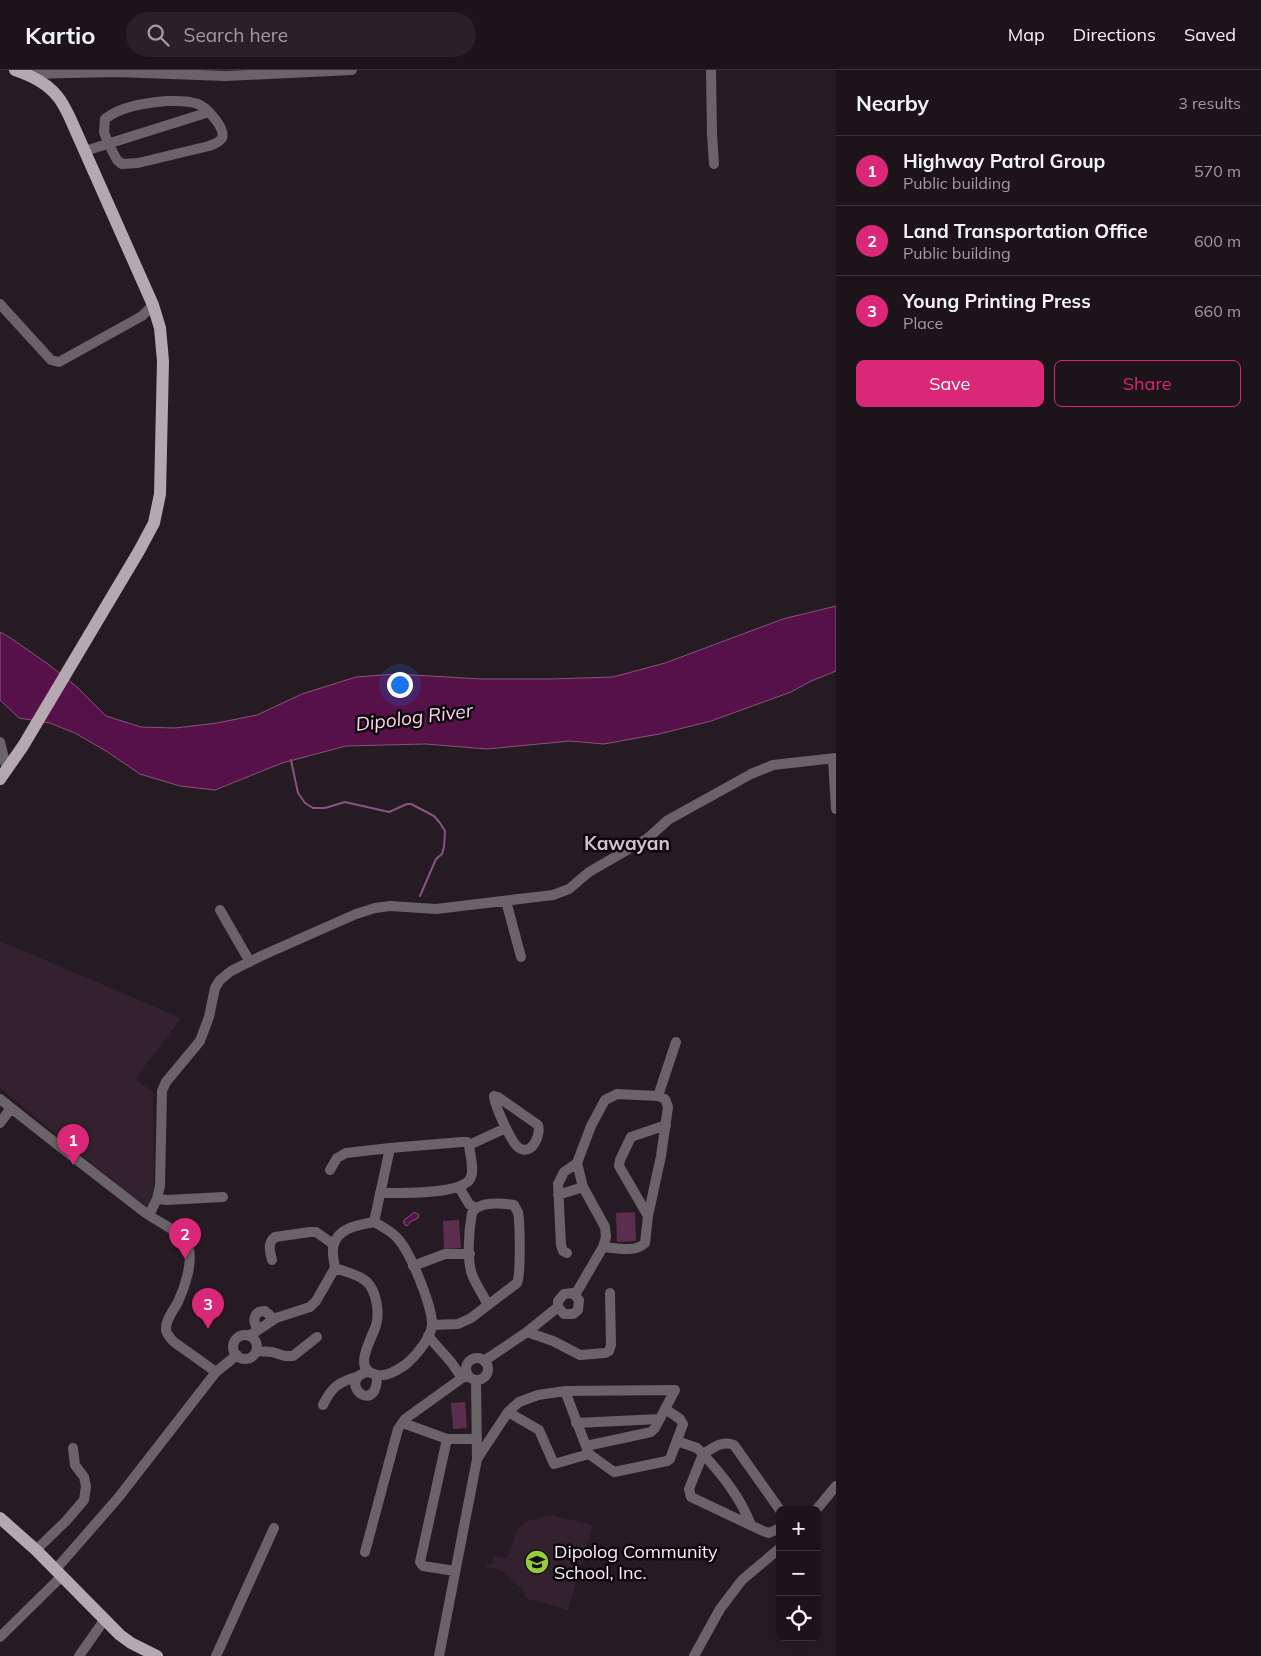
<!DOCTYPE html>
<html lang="en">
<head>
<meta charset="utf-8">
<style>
	body { margin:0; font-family:Mulish,sans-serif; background:#2a2127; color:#f1f3f6 }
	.controls { position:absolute; right:15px; bottom:15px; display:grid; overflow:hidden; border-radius:8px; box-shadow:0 5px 20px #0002 }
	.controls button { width:45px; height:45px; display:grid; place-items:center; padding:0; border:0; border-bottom:1px solid #3b3339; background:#1d141a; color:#f1f3f6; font:25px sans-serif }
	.you { position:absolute; left:399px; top:614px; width:18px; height:18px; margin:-12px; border:4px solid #fff; border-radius:50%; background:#1a73e8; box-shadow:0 0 0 8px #1a73e833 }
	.badge { display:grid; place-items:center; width:32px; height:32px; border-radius:50%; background:#db2777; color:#fff; font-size:16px; font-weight:700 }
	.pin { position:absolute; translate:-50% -41px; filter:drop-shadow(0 1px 2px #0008) }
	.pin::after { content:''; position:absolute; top:26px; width:18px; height:15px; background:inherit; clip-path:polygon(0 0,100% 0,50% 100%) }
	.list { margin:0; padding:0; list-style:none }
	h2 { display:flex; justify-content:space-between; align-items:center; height:65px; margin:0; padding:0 20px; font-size:21px }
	h2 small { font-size:16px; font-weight:400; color:#a09ea2 }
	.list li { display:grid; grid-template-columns:32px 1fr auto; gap:15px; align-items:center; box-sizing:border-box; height:70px; padding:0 20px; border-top:1px solid #3b3339 }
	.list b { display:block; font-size:19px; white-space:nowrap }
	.list p { margin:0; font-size:16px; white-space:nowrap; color:#a09ea2 }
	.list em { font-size:16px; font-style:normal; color:#a09ea2 }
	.actions { display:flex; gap:10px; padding:15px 20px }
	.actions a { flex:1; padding:11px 0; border:1px solid #db2777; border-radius:8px; text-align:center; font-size:18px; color:#db2777 }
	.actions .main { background:#db2777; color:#fff }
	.icon { flex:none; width:28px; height:28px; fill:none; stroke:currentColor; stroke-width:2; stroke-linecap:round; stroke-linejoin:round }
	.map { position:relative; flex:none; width:836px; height:1586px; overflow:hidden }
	header { display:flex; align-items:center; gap:30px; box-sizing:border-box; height:70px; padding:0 25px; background:#1d141a; border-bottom:1px solid #3b3339 }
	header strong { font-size:24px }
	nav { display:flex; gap:28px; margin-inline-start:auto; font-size:18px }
	.search { width:350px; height:45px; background:#2a2127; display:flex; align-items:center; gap:12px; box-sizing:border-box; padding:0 18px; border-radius:28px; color:#a09ea2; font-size:19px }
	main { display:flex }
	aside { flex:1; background:#1d141a }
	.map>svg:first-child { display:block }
	.built { fill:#33212e }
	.green { fill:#5b2e4f }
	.water { fill:#571149; stroke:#87547d }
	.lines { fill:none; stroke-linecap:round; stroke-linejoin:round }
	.stream { stroke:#87547d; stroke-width:2 }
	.minor { stroke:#6a6368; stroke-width:10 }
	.major { stroke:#b6a8b1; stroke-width:12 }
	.labels { text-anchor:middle; stroke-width:5; stroke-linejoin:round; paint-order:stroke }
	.poi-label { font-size:18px; fill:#f8eff5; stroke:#0d070b; text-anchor:start }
	.water-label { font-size:19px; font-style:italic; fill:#fcd2ef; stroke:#0d070b }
	.neighbourhood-label { font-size:19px; font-weight:bold; fill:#d2c1cd; stroke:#0d070b }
</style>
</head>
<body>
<header>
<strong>Kartio</strong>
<div class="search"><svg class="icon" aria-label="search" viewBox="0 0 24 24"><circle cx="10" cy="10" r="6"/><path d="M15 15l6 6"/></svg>Search here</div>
<nav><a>Map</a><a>Directions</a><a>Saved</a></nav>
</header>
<main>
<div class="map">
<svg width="836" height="1586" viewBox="0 0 836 1586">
	<rect width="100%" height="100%" fill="#271b23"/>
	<path class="built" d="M0 871 181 948 135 1009 153 1022 154 1129 148 1136 138 1131 0 1018Z
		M550 1445 593 1455 568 1540 525 1528 524 1521 504 1502 496 1499 486 1497V1495L492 1494 494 1486 507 1489 517 1460 525 1452Z"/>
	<path class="green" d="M635 1142 636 1171 617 1172 616 1143Z
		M459 1150 461 1178 444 1179 443 1151Z
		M465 1332 467 1358 453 1359 451 1333Z"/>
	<path class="water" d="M836 536V601L811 611 791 622 711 651 659 664 604 674 570 671 487 679 425 674 346 676 282 693 215 720 180 716 140 704 106 681 75 663 50 653 19 648 0 630V562L9 567 48 594 78 618 106 646 141 657 175 658 217 653 257 645 302 624 356 607 396 604 481 609H551L613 607 665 593 783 549Z
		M415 1142 419 1145 418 1148 410 1152 407 1156 404 1154V1150Z"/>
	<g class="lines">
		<path class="stream" d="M291 690 298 723 305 733 313 738H325L345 732 389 742 407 734H411L434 746 440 753 445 761 444 777 442 784 436 789 420 826"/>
		<path class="minor" d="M711 0 712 64 714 94
			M26 4 116 2 226 6 352 0
			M166 31C176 31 188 30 198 34 206 37 226 58 222 68 219 73 214 74 209 76L138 93 122 94 117 90 108 73 104 62 105 49C121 36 146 33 166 31Z
			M85 81 209 42
			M0 234 51 290 59 292 142 246 153 235
			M0 672 7 700
			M833 689 836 739
			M506 831 521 887
			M220 840 250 892
			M494 1026 498 1027 538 1055C541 1064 533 1084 521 1079 512 1076 495 1036 494 1026Z
			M658 1026 676 972
			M0 1029C48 1068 98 1106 147 1144 160 1153 182 1162 188 1177 194 1191 184 1219 178 1232 174 1240 165 1250 166 1260 167 1265 170 1268 174 1272L216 1302
			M0 1053 11 1038
			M469 1075 506 1058
			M330 1100 337 1088 346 1083 390 1078
			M459 1117 469 1134 475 1138
			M558 1125 583 1117
			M157 1129 167 1130 223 1127
			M149 1145 157 1129 160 1116 162 1021 166 1012 200 971 209 947 215 918 220 910 231 901 261 886 356 844 375 838 390 836 436 839 553 825 569 819 589 802 648 768 668 750 751 704 773 695 836 688
			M648 1146 619 1096 620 1090 631 1067 666 1055
			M567 1183 563 1181 561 1175 558 1114 564 1102 577 1093 591 1056 605 1030 617 1024 658 1026 665 1029 668 1037 661 1086 648 1146 645 1173C636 1183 615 1178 603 1177
			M272 1190C270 1182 267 1173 275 1167L310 1162H316L333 1174
			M413 1196 445 1184H470
			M335 1198C346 1202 358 1204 367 1212 376 1221 380 1242 376 1255 373 1267 352 1298 374 1304 385 1308 396 1301 405 1295 415 1287 432 1267 432 1254 432 1236 411 1184 399 1170 393 1162 383 1157 374 1152
			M575 1225 603 1177 606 1167 605 1157 583 1117 577 1093
			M432 1255 458 1254 471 1248 517 1213C521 1204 520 1153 518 1142 517 1141 515 1137 514 1135 502 1133 478 1131 472 1143 469 1160 466 1191 473 1207 477 1216 483 1225 488 1235
			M258 1260C252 1251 253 1241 265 1241L274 1249
			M527 1262 553 1271 580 1285 605 1283 609 1281 611 1275 610 1223
			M233 1277a12 12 0 1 1 24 0a12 12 0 1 1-24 0Z
			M249 1266 276 1248 310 1237 316 1231 335 1198C334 1191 331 1181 334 1174 339 1157 360 1155 374 1152L390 1078 462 1072H467L469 1075C470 1085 475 1101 470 1109 460 1125 397 1123 380 1123
			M428 1266 451 1292 462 1308
			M256 1281 272 1282 285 1286H293L317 1267
			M466 1299a11 11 0 1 1 22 0a11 11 0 1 1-22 0Z
			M484 1291 527 1262 558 1237V1231L564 1224 573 1223 579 1230 578 1240 573 1244H564L558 1237
			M368 1301C365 1303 360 1304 358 1307 346 1321 378 1342 377 1305
			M565 1321 589 1384 614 1402 667 1391 670 1389 683 1354 680 1349 665 1339
			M323 1335C332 1316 339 1312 359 1306
			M508 1342 539 1360 554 1394 589 1384
			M403 1353 447 1369H477
			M576 1353 660 1349
			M447 1369 420 1492 423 1496 455 1501
			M677 1371 697 1378 703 1384 689 1419 691 1427 763 1461 769 1463 780 1458
			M477 1389 508 1342 519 1332 538 1325 565 1321 675 1320 655 1358 651 1362 586 1376
			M816 1440 836 1416
			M751 1455C740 1427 723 1406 703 1384 713 1378 722 1370 734 1375L780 1440
			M36 1480 66 1451 84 1430 86 1416 84 1407 75 1395 73 1378
			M365 1482 398 1359 405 1349 462 1308 468 1306
			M56 1499 118 1428 216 1302 237 1285
			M0 1567 62 1506
			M79 1586 105 1549
			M216 1586 274 1458
			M439 1586 477 1389 476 1310
			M694 1586 720 1539 742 1510 780 1478"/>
		<path class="major" d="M0 709 23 676 139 481 154 453 160 424 163 291 160 258 153 235 70 48C67 42 63 33 58 27 48 14 30 5 15 0
			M0 1448 36 1480 120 1565 131 1573 157 1586"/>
	</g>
	<defs>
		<g id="school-disc" transform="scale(1.25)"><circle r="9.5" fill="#96cc39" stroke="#0d070b"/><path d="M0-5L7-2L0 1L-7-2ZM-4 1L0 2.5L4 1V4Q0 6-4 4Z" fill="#111"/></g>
	</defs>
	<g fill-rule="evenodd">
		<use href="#school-disc" x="537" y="1492"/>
	</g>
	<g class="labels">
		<g class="poi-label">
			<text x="554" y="1488">Dipolog Community<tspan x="554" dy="21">School, Inc.</tspan></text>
		</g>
		<g class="water-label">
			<text transform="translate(414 647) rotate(-7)" y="7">Dipolog River</text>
		</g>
		<g class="neighbourhood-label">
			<text x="627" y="780">Kawayan</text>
		</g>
	</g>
</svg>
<div class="controls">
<button>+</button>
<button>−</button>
<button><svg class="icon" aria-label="locate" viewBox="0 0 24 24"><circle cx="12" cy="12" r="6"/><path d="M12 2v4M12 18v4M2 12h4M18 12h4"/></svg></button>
</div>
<div class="you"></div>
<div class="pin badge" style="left:73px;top:1095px">1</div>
<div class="pin badge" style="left:185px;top:1189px">2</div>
<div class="pin badge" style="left:208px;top:1259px">3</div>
</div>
<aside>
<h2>Nearby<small>3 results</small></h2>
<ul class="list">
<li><span class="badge">1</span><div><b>Highway Patrol Group</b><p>Public building</p></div><em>570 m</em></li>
<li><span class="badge">2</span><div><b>Land Transportation Office</b><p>Public building</p></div><em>600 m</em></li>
<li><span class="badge">3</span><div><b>Young Printing Press</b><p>Place</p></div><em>660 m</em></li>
</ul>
<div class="actions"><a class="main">Save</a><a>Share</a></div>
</aside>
</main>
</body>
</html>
